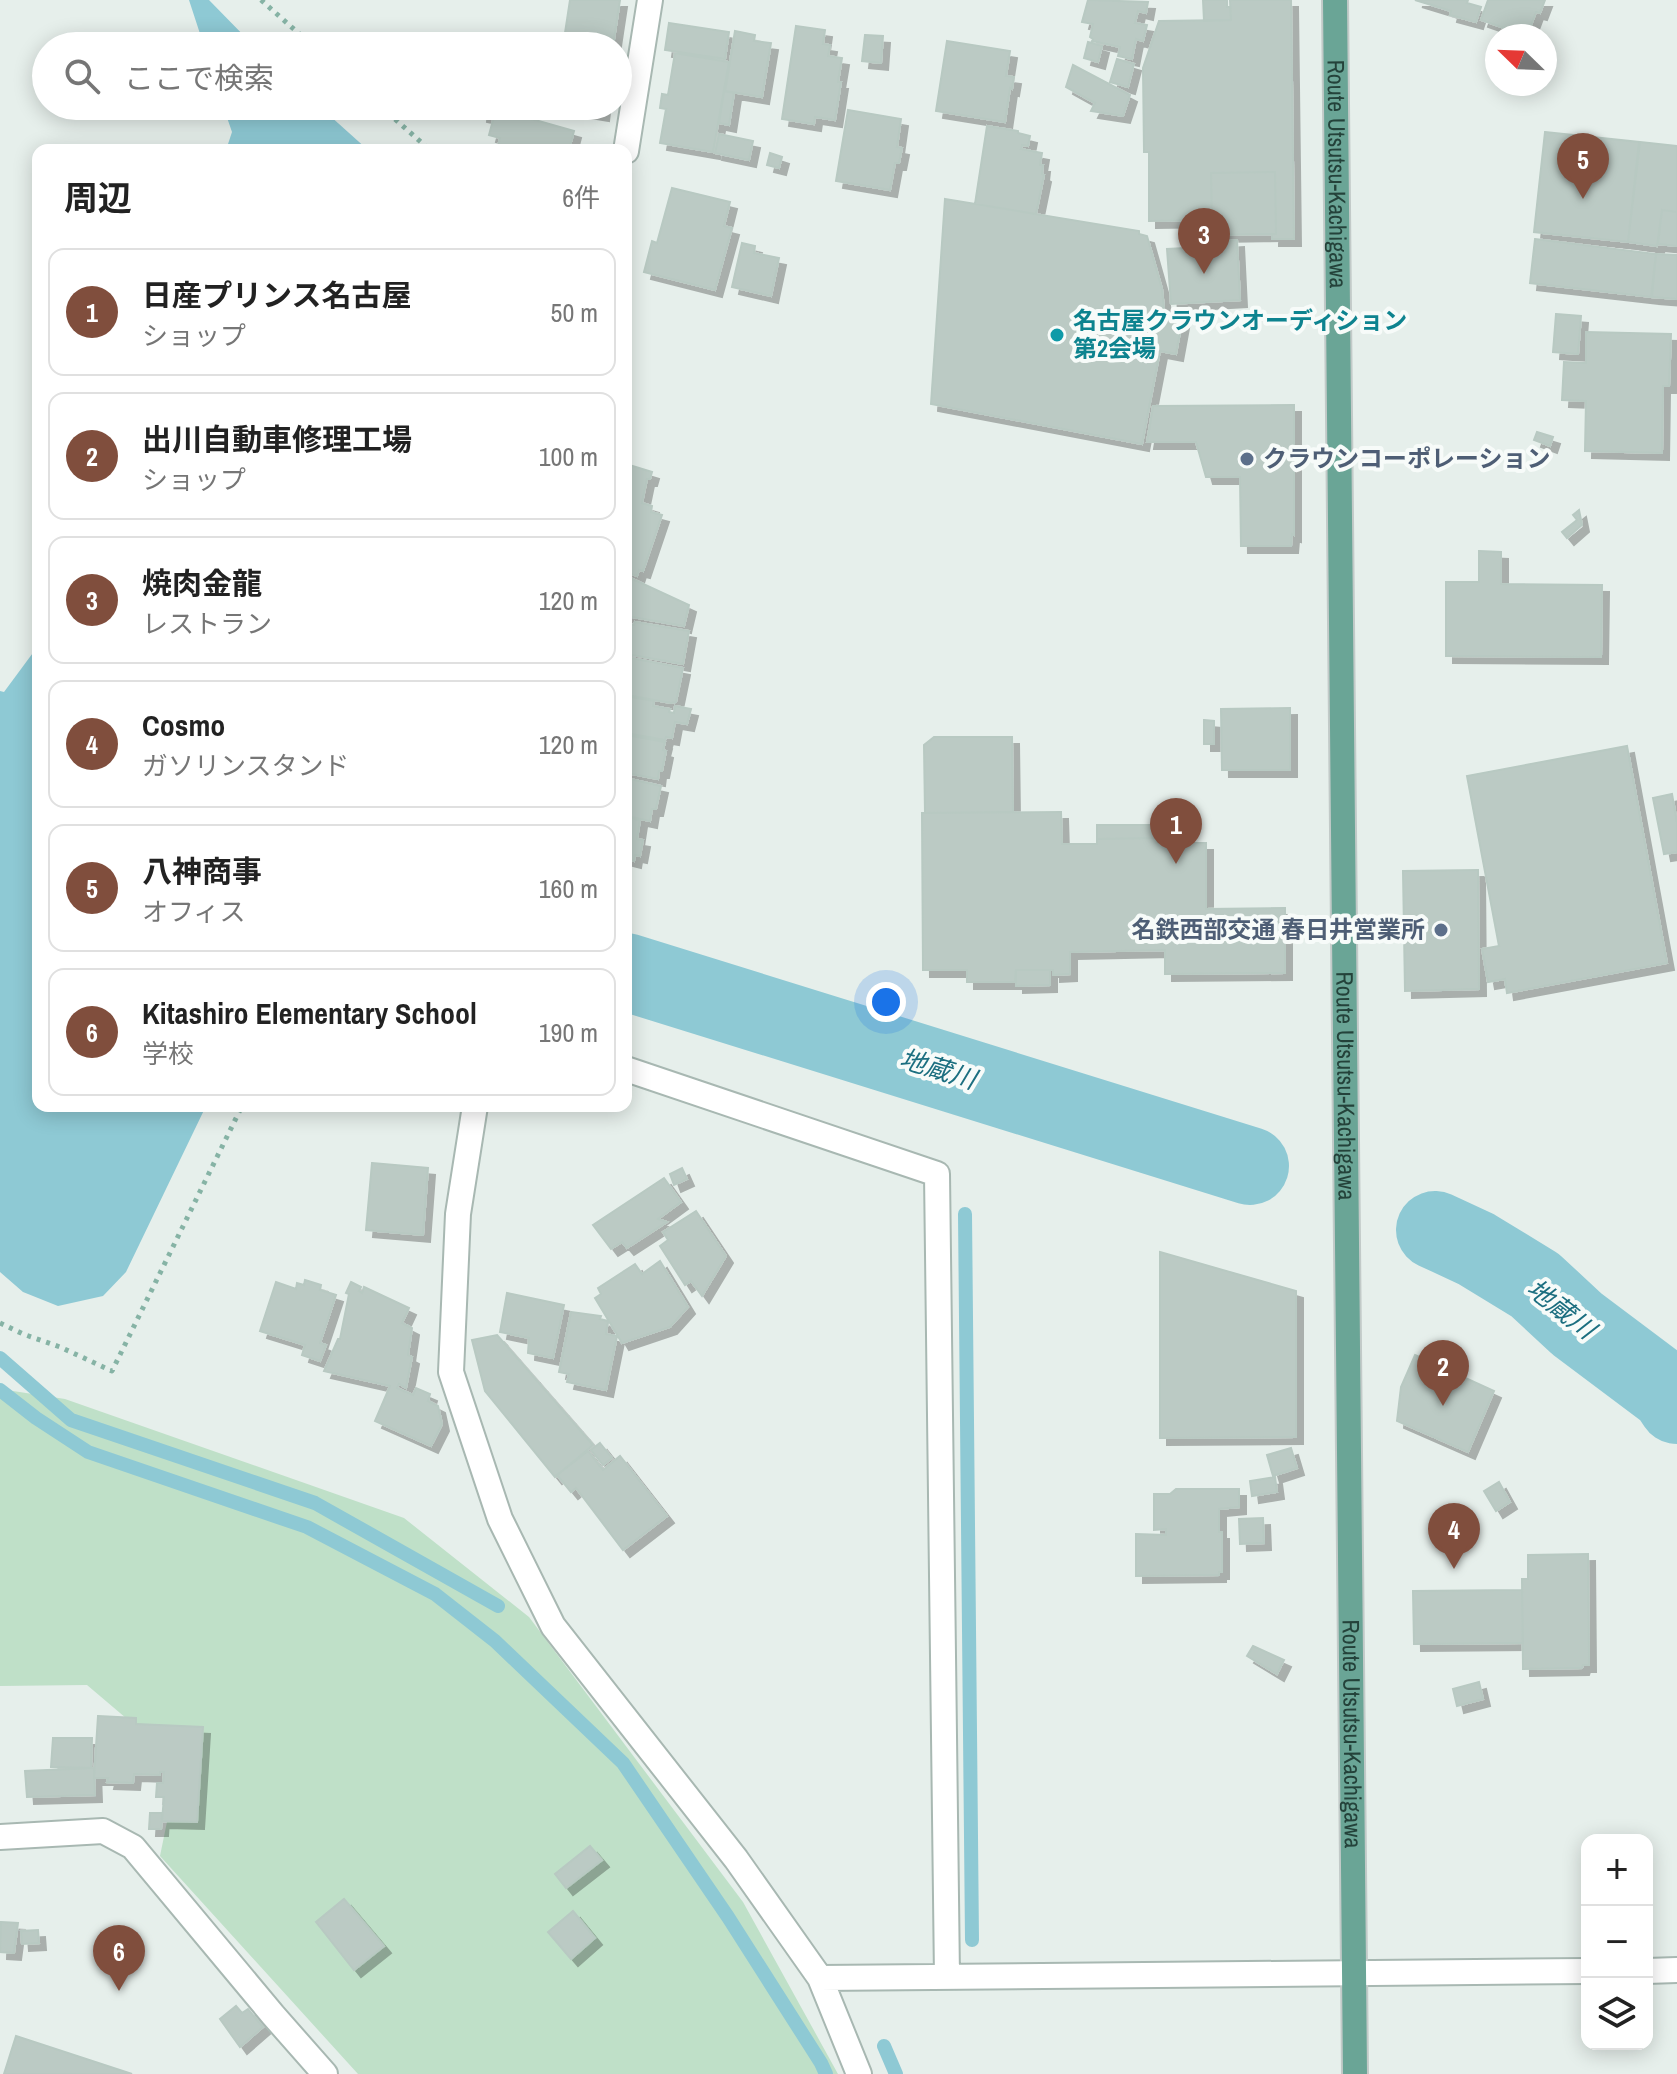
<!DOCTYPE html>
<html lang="ja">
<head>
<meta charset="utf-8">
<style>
	body { margin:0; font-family:"Archivo Narrow","Noto Sans JP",sans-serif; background:#f2f2f2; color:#222 }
	.controls { position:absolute; right:24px; bottom:24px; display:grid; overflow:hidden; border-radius:16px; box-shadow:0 4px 20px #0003 }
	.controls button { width:72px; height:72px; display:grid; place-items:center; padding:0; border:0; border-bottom:2px solid #e0e0e0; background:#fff; color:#222; font:40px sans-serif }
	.compass { position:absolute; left:1485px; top:24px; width:72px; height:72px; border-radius:50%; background:#fff; box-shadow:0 4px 20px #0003; rotate:293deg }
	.you { position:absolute; left:886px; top:1002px; width:28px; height:28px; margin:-20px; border:6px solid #fff; border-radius:50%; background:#1a73e8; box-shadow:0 0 0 12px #1a73e833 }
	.badge { display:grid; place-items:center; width:52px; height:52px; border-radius:50%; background:#804e3d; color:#fff; font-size:26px; font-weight:700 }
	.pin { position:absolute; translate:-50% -66px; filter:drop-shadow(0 2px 4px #0008) }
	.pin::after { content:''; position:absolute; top:42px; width:28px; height:24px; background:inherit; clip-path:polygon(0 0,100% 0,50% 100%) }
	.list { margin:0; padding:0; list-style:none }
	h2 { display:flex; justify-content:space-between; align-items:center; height:104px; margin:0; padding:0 32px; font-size:34px }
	h2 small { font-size:26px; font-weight:400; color:#767676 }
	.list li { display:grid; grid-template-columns:52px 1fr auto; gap:24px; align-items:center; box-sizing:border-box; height:128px; margin:0 16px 16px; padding:0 16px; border:2px solid #e0e0e0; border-radius:16px }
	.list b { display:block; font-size:30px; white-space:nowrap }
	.list p { margin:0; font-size:26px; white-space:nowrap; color:#767676 }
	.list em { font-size:26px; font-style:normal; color:#767676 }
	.icon { flex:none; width:44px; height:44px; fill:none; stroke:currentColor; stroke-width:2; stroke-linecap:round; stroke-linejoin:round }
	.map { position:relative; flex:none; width:1677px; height:2074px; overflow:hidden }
	.search { position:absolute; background:#fff; box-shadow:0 4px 20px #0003; left:32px; top:32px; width:600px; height:88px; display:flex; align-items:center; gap:20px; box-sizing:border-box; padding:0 28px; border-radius:44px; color:#767676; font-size:30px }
	.panel { position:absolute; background:#fff; box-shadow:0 4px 20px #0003; left:32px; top:144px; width:600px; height:968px; border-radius:16px }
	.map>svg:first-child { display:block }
	.green { fill:#bfe0c8 }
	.water { fill:#8ec9d4 }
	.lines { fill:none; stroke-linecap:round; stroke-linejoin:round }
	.stream { stroke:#8ec9d4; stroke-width:14 }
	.river { stroke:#8ec9d4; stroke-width:78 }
	.building { fill:#bbcac4; stroke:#b8c9c2; stroke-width:2; filter:url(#shadow) }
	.minor-casing { stroke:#a8b8b2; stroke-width:28 }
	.major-casing { stroke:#c2cac8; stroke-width:28 }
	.path { stroke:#86b3a5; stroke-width:5; stroke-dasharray:4 6; stroke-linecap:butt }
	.minor { stroke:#fff; stroke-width:24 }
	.major { stroke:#6aa596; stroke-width:24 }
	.culture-dot { fill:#0f9aa8; stroke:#f7fbf9; stroke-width:3 }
	.service-dot { fill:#5c6f8a; stroke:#f7fbf9; stroke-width:3 }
	.labels { text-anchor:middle; stroke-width:8; stroke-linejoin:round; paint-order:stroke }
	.street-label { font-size:24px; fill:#24423a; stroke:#f7fbf9 }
	.culture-label { font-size:24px; font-weight:bold; fill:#0d838f; stroke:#f7fbf9; text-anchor:start }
	.service-label { font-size:24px; font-weight:bold; fill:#4e5e75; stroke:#f7fbf9; text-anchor:start }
	.water-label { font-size:26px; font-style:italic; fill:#1c6f80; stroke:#f7fbf9 }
</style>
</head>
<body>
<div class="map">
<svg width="1677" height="2074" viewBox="0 0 1677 2074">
	<defs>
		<filter id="shadow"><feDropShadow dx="7" dy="7" stdDeviation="0" flood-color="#0004"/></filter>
	</defs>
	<rect width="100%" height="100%" fill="#e6efeb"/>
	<path class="green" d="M0 1389 65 1399 404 1518 529 1617 743 1902 838 2074H358L160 1856 179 1763 87 1685 0 1686Z"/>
	<path class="water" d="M189 0H209L254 46H204Z
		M223 106H319L368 150H226L232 132Z
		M38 646V1106H206L126 1272 103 1296 58 1306 23 1292 0 1272V691L4 692Z"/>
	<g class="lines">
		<path class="stream" d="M965 1214 972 1940
			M0 1358 71 1420 315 1503 498 1606
			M0 1390 36 1418 88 1452 307 1527 435 1594 495 1641 623 1763 728 1917 821 2063 826 2074
			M1669 1393 1677 1386
			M884 2046 896 2074"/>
		<path class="river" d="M626 972 1250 1166
			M1435 1230 1476 1249 1535 1285 1577 1324 1669 1393 1677 1405"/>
	</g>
	<path class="building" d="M570 0H620L613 46H563Z
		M1088 0 1148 2 1146 13 1138 11 1135 23 1147 25 1143 41 1136 39 1132 59 1118 56 1120 47 1092 41 1093 39 1090 37 1093 24 1082 22Z
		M1203 0H1227V7H1230L1231 20 1204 21Z
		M1230 0H1291L1294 239H1272V234H1276L1275 172 1211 173 1212 220 1149 221V152H1144L1143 68 1159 21 1231 20Z
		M1415 0H1468L1467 3 1481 7 1476 22 1450 15 1451 11Z
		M1488 0H1545L1540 13 1536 12 1527 36 1481 20Z
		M669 23 729 32 725 59 665 50Z
		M796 26 825 30 823 44 830 45 828 56 842 58 838 82H841L835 120 815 117 814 124 782 119Z
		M735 31 755 35 754 41 771 43 762 97 725 91Z
		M865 35 883 36 881 63 862 61Z
		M947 41 1010 51 1006 76 1014 77 1012 89 1010 88 1005 122 936 111Z
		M1088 42 1102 46 1098 62 1084 58Z
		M675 53 729 62 713 152 660 143 666 109 660 108 662 94 668 95Z
		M1117 59 1134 64 1128 87 1110 82Z
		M1073 65 1130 95 1123 116 1091 111 1095 103 1066 87Z
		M724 91 734 93 729 125 719 123Z
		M481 106 492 107 490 117 480 115Z
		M554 106H603L602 114Z
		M496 109 574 131 569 150H497L500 138 489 135Z
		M848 110 901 119 897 147 902 148 899 163H895L890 190 836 181Z
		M987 126 1018 131V133L1030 136 1028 146 1022 145 1021 149 1042 153 1040 165H1043L1042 174 1044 175 1036 214 975 204Z
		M1545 132 1639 142 1628 242 1534 232Z
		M719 134 753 141 749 160 715 153Z
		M1640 142 1677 146V212L1662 210 1657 246 1628 242Z
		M770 153 782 157 779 168 767 165Z
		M1275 172 1276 234 1212 235 1211 173Z
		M672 188 730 202 724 226 732 228 715 290 644 272 652 241 657 243Z
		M945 199 1139 231V234L1147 236 1162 289 1165 318 1183 316 1176 354 1160 351 1142 444 931 404Z
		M1662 210 1677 212V246L1658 244Z
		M1535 239 1656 254 1651 297 1530 283Z
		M1237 240 1240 300 1171 304 1167 249 1206 247V242Z
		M742 243 755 246 754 253 779 258 771 296 732 287Z
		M1656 254 1677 255V299L1652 297Z
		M1556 314 1581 316 1578 354 1553 352Z
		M1586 332 1671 334 1669 386H1663L1662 453 1585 451 1586 401 1562 400 1564 362 1586 363Z
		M1294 405V535L1292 534 1291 546H1241L1240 477H1206L1196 442H1147L1153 406Z
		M1537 432 1553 437 1550 446 1534 440Z
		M626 464 652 472 650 479H647L642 503 652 506 651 512 662 515 643 571 639 570 637 576 626 572Z
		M1579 510 1582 525 1567 538 1562 532 1577 520 1573 515Z
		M1479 551 1501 552V584L1602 585 1601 657 1446 656V582H1479Z
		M626 576 689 605 684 626 626 616Z
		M635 622 689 631 683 664 626 654V624L634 625Z
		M626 657 683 668 676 702 671 703 626 695Z
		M626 696 654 701 653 706 670 709 669 712 674 713 675 706 691 709 687 724 675 722 672 738 666 737 665 740 626 733Z
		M1290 708V770H1222L1221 709Z
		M1204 720 1214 721V744H1204Z
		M626 735 665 742 663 750 666 751 662 771H659L658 779 626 773Z
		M934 737H1012L1013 812 925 813 924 745Z
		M1627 746 1667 963 1507 993 1505 979 1488 982 1482 949 1499 946 1467 776Z
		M626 778 661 786 656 809H652L650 821 626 816Z
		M1672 794 1677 823V852L1664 854 1653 798Z
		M1061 812 1062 844H1097V839L1156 838V843H1206V909L1285 908V973L1165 974V950L1070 952V974L1053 975V970H1016L1015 982H967V970H923L922 813Z
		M626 817 640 820 637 839 643 840 640 856 635 855 634 861 626 859Z
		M1097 825H1156V838L1097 839Z
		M1478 870 1479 989 1405 991 1403 871Z
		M1016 970H1050V985L1016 986Z
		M372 1163 428 1168 423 1235 366 1230Z
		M682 1168 687 1179 674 1185 670 1174Z
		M664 1178 681 1202 658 1219 667 1222 627 1248 622 1242 611 1249 593 1225Z
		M696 1211 726 1256 702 1296 691 1281 685 1285 660 1246 668 1240 663 1232Z
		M1160 1252 1296 1291V1437L1160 1438Z
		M660 1261 688 1307 670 1327 622 1343 595 1298 601 1294 598 1288 635 1264 642 1274Z
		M305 1280 321 1285 320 1290 336 1295 320 1343 326 1345 320 1361 302 1355 305 1345 260 1331 276 1282 296 1289 297 1283 304 1285Z
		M351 1282 361 1287 359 1291 362 1293 364 1287 409 1308 402 1323 412 1328 408 1355 412 1357 406 1388 399 1384 397 1388 413 1395 416 1388 430 1394 428 1401 438 1406 442 1424 431 1446 375 1421 390 1386 324 1371 338 1339H340L349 1294 346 1293Z
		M507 1293 564 1305 553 1358 528 1353 529 1338 500 1332Z
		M571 1312 601 1316 600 1319 608 1321 606 1334 617 1336 606 1390 567 1382 569 1374 559 1372Z
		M497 1335 593 1445 555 1477 485 1391 472 1340Z
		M1415 1355 1494 1391 1468 1452 1397 1421 1401 1387Z
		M600 1443 612 1458 603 1465 591 1450Z
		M1291 1448 1297 1468 1273 1476 1267 1455Z
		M588 1451 603 1470 620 1456 667 1516 623 1550 576 1488 571 1492 557 1475Z
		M1275 1477 1277 1492 1252 1496 1250 1481Z
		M1499 1482 1510 1502 1496 1511 1484 1491Z
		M1176 1489H1239V1507L1219 1509V1532H1222V1572H1219V1575L1136 1576V1534L1166 1535V1529L1154 1530V1494H1170Z
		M1263 1518 1264 1543 1240 1544 1239 1519Z
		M1588 1554 1589 1665H1583L1582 1668 1523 1669 1522 1579H1528V1555Z
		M1522 1590 1523 1643 1414 1644 1413 1591Z
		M1253 1646 1284 1660 1277 1674 1247 1656Z
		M1479 1682 1483 1699 1457 1706 1453 1689Z
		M98 1716 136 1718V1724L203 1727 197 1822 162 1821 164 1797H156L157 1783H163L164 1772H160V1775L134 1774 133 1783 107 1782 108 1778H94Z
		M53 1738H92L91 1768 51 1767Z
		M94 1768 95 1795 27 1797 25 1771Z
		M150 1813H162L161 1829H149Z
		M590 1846 602 1860 566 1888 555 1874Z
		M344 1899 384 1946 354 1970 316 1922Z
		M573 1911 595 1938 571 1959 548 1932Z
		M1 1922 18 1923 14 1953 0 1952Z
		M38 1930 39 1943 22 1944 21 1931Z
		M236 2006 242 2013 248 2009 263 2027 240 2047 220 2019Z
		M16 2036 132 2074H4Z"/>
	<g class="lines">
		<g class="minor-casing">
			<path id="minor" d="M626 151 650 0
				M626 1069 937 1174 947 1977
				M475 1106 458 1214 451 1372 500 1519 553 1626 736 1859 820 1978 859 2074
				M0 1837 103 1831 133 1847 273 2015 325 2074
				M1647 1971 1677 1970
				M820 1978 1587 1971"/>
		</g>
		<g class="major-casing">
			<g id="major">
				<path id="s1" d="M1335 0 1355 2074"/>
			</g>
		</g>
		<path class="path" d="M261 0 313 46
			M380 106 430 150
			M0 1323 23 1334 60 1347 112 1371 242 1106"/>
		<use href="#minor" class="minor"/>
		<use href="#major" class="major"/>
	</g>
	<circle class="culture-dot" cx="1057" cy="335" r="8"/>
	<g class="service-dot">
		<circle cx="1247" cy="459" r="8"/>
		<circle cx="1441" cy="930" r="8"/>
	</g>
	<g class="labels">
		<g class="street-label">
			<text dy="8" stroke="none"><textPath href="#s1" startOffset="174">Route Utsutsu-Kachigawa</textPath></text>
			<text dy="8" stroke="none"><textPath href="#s1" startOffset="1086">Route Utsutsu-Kachigawa</textPath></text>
			<text dy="8" stroke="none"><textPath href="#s1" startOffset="1734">Route Utsutsu-Kachigawa</textPath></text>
		</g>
		<g class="culture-label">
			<text x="1073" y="329">名古屋クラウンオーディション<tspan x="1073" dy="28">第2会場</tspan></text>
		</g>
		<g class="service-label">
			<text x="1263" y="467">クラウンコーポレーション</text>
			<text x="1425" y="938" text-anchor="end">名鉄西部交通 春日井営業所</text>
		</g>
		<g class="water-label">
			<text transform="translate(938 1069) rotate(17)" y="9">地蔵川</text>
			<text transform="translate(1561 1309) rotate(38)" y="9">地蔵川</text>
		</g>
	</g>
</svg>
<div class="controls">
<button>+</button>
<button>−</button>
<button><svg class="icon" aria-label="layers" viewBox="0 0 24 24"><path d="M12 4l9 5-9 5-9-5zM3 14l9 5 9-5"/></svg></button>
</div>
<svg class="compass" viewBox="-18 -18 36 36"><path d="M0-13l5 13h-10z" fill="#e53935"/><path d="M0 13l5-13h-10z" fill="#767676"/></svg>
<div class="you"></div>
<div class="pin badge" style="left:1176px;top:864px">1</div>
<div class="pin badge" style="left:1443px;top:1406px">2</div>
<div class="pin badge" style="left:1204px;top:274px">3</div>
<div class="pin badge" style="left:1454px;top:1569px">4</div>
<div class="pin badge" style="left:1583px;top:199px">5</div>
<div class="pin badge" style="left:119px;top:1991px">6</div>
<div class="search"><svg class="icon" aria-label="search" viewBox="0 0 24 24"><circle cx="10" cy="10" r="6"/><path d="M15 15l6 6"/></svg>ここで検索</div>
<section class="panel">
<h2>周辺<small>6件</small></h2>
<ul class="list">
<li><span class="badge">1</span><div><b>日産プリンス名古屋</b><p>ショップ</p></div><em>50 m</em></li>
<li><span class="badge">2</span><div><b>出川自動車修理工場</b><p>ショップ</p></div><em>100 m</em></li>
<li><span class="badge">3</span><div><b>焼肉金龍</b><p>レストラン</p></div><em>120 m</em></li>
<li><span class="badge">4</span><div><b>Cosmo</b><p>ガソリンスタンド</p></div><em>120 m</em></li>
<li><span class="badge">5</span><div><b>八神商事</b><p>オフィス</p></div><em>160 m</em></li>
<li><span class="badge">6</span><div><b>Kitashiro Elementary School</b><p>学校</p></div><em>190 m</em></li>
</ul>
</section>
</div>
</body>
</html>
